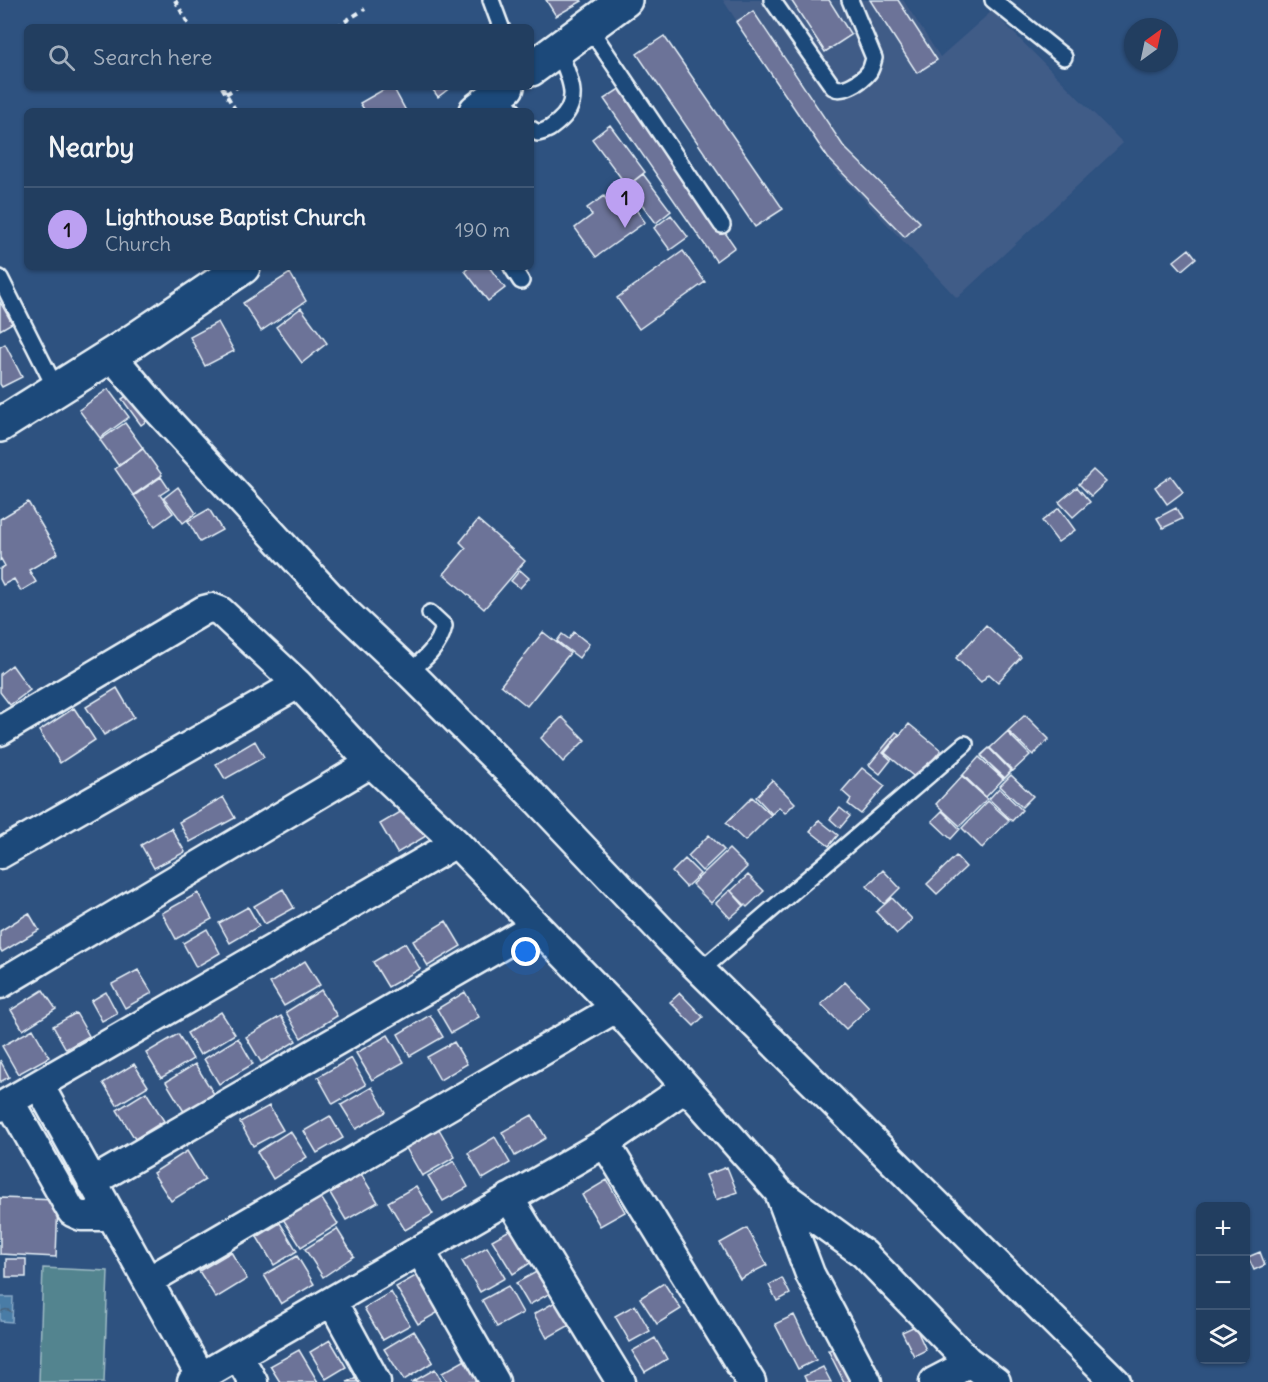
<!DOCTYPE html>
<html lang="en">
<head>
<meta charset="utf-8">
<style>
	body { margin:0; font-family:Delius,sans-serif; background:#2a4566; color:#f1f3f6 }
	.controls { position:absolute; right:18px; bottom:18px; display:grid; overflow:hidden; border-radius:9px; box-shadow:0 2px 4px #0004 }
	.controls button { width:54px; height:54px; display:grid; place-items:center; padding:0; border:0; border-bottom:2px solid #3f5775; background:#223e60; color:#f1f3f6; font:30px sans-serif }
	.compass { position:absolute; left:1124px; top:18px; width:54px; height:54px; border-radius:50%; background:#223e60; box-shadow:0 2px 4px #0004; rotate:33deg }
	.you { position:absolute; left:526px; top:952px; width:21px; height:21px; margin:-15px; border:4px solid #fff; border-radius:50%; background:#1a73e8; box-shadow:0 0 0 9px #1a73e833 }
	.badge { display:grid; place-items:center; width:39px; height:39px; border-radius:50%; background:#bca0f2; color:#111; font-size:20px; font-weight:700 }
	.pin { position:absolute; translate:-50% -50px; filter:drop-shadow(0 2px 3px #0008) }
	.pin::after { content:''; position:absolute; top:32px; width:21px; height:18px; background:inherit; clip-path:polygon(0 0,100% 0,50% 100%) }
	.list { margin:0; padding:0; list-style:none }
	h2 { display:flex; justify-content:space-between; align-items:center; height:78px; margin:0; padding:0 24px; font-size:26px }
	h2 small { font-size:20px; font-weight:400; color:#a2aebd }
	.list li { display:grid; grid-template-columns:39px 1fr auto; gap:18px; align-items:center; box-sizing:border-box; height:84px; padding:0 24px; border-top:2px solid #3f5775 }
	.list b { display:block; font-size:22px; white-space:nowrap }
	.list p { margin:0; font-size:20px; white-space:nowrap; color:#a2aebd }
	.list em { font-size:20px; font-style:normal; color:#a2aebd }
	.icon { flex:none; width:33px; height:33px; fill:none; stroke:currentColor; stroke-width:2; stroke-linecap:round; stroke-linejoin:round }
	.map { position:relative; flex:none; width:1268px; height:1382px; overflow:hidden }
	.search { position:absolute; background:#223e60; box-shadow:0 2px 4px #0004; left:24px; top:24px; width:510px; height:66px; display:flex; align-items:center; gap:15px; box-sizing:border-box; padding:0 21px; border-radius:9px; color:#a2aebd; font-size:22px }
	.panel { position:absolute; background:#223e60; box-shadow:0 2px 4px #0004; left:24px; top:108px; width:510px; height:162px; border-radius:9px }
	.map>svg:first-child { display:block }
	.built { fill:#415c87 }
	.garden { fill:#52848f; stroke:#9dbac4; stroke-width:1.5 }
	.water { fill:url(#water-waves); stroke:#89aac7; stroke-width:1.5 }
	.building { fill:#6c7398; stroke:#e8f1f8; stroke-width:1.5 }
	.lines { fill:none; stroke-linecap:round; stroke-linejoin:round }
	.lane-casing { stroke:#e8f1f8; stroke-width:20 }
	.street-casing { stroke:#e8f1f8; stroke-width:33 }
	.secondary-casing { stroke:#e8f1f8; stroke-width:38 }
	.path { stroke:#e8f1f8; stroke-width:4; stroke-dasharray:6 4.5; stroke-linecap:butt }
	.lane { stroke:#1f4a7a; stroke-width:15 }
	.street { stroke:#1f4a7a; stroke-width:28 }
	.secondary { stroke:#1f4a7a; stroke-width:33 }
</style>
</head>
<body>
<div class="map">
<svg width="1268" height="1382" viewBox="0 0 1268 1382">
	<defs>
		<pattern id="water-waves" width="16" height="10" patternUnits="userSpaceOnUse" patternTransform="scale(1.5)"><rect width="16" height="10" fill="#497ba6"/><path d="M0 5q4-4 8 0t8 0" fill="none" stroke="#48647d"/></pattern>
	</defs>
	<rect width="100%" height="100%" fill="#2e5280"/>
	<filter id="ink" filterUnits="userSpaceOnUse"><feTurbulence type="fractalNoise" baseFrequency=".0167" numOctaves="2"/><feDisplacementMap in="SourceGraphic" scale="12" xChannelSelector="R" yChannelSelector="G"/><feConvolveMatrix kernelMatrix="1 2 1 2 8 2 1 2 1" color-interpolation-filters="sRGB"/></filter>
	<g filter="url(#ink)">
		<path class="built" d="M723 0H903L940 57 992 11 1123 143 957 298 830 164Z"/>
		<path class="garden" d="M43 1268 108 1271 104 1382H39Z"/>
		<path class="water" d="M0 1297H13L12 1322 0 1321Z"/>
		<path class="building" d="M546 0H581L582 1 556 16Z
			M791 0H829L851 35 825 52Z
			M870 0H898L937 60 917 73Z
			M753 11 844 147 920 222 905 237 828 158 736 22Z
			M664 36 783 209 755 227 637 54Z
			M624 86 735 247 716 261 604 99Z
			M388 87H393L406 111H365L360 103Z
			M431 87H451L438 97Z
			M610 125 645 172 627 186 592 139Z
			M643 174 671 211 656 223 628 186Z
			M623 192 645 222 596 257 575 228 592 215 587 208 604 196 608 202Z
			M671 215 688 237 670 250 654 228Z
			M1189 249 1196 258 1182 270 1174 261Z
			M683 251 705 282 639 329 617 298Z
			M469 267H489L505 288 488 301 465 271Z
			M290 273 306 301 261 331 243 303Z
			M0 302 12 323 0 330Z
			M301 308 327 343 302 363 276 327Z
			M218 322 234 351 205 366 190 337Z
			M5 344 22 377 2 387 0 384V347Z
			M138 388 156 414 141 425 122 399Z
			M108 389 129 417 100 438 79 410Z
			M125 423 143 448 118 465 100 440Z
			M143 449 162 475 133 495 115 469Z
			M1093 470 1106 482 1091 496 1079 484Z
			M1171 476 1183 492 1167 504 1155 487Z
			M161 477 169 489 160 495 173 513 155 526 134 496Z
			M178 487 196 513 183 523 164 498Z
			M1077 487 1090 502 1073 517 1059 502Z
			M28 502 58 553 29 570 36 582 21 591 14 579 3 585 0 579V569L5 566 1 559 0 560V519Z
			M1059 508 1075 530 1058 542 1042 521Z
			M1176 508 1182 519 1163 528 1157 518Z
			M209 509 222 530 200 542 188 521Z
			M478 520 525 561 484 609 444 574 466 548 460 542Z
			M520 570 529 578 520 588 511 581Z
			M986 625 1021 657 998 682 989 674 981 682 956 658Z
			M543 632 570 653 527 706 501 685Z
			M574 632 589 644 579 658 557 641 562 634 569 639Z
			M12 665 30 690 10 705 0 692V674Z
			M117 688 134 717 104 735 86 707Z
			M74 708 95 740 60 763 39 731Z
			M1025 715 1049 739 1033 755 1008 731Z
			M562 717 585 740 563 762 541 738Z
			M909 724 941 750 917 779 885 753Z
			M896 732 899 734 883 753 891 760 880 774 869 765Z
			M1007 732 1030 755 1013 771 990 748Z
			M255 741 264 757 225 779 216 764Z
			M989 748 1011 771 1004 779 981 755Z
			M989 748 1012 771 1005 778 981 756Z
			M979 757 1003 779 986 797 963 775Z
			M862 768 885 786 861 814 848 804 851 799 842 791Z
			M1011 775 1033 796 1022 807 1000 786Z
			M962 776 987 799 960 826 936 804Z
			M772 780 795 803 785 813 779 807 772 814 756 797Z
			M999 788 1022 810 1012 821 989 799Z
			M223 797 235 818 190 842 179 822Z
			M752 797 771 815 745 841 726 823Z
			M988 801 1009 820 982 848 962 828Z
			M409 807 426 836 397 853 380 824Z
			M840 808 850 816 840 828 830 819Z
			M942 811 960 829 951 839 932 821Z
			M819 820 838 835 829 846 810 831Z
			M171 828 185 852 154 868 141 845Z
			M709 835 724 850 702 871 688 856Z
			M729 849 747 867 711 903 692 884Z
			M956 856 966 867 937 894 927 884Z
			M685 859 700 874 686 887 672 872Z
			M883 870 900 888 884 904 867 886Z
			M748 875 764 891 747 907 731 891Z
			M283 889 294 908 265 924 254 906Z
			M730 890 744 906 730 918 716 903Z
			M198 893 212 919 176 939 162 913Z
			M892 898 912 919 897 934 876 912Z
			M248 907 259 926 230 943 219 923Z
			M29 913 39 930 2 952 0 949V931Z
			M446 921 461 946 428 966 413 941Z
			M207 929 220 953 196 967 183 943Z
			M405 943 420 969 388 987 373 962Z
			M305 961 320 985 284 1006 270 983Z
			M138 970 152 993 125 1008 112 984Z
			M845 982 869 1007 846 1029 821 1004Z
			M43 990 56 1009 23 1030 11 1010Z
			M321 990 337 1016 301 1038 286 1012Z
			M106 992 117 1013 102 1021 91 1001Z
			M465 992 479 1017 451 1033 437 1009Z
			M680 993 703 1017 694 1026 670 1002Z
			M221 1012 235 1034 200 1055 187 1033Z
			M76 1013 89 1036 66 1049 53 1026Z
			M430 1015 443 1037 410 1056 398 1034Z
			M281 1016 296 1041 261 1062 246 1037Z
			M33 1029 49 1057 18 1074 2 1046Z
			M178 1034 193 1059 161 1078 146 1053Z
			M388 1035 404 1062 372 1080 356 1053Z
			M238 1038 253 1064 219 1084 204 1059Z
			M454 1042 467 1064 440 1080 427 1057Z
			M351 1058 366 1085 333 1104 318 1077Z
			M0 1060 9 1077 0 1082Z
			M134 1064 148 1086 117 1105 103 1083Z
			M195 1064 216 1097 186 1115 166 1082Z
			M372 1087 386 1112 356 1129 341 1105Z
			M146 1092 164 1121 135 1139 117 1110Z
			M269 1106 283 1130 253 1146 240 1122Z
			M532 1115 546 1138 515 1156 502 1132Z
			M330 1116 343 1138 317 1153 304 1131Z
			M439 1129 455 1157 422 1176 406 1148Z
			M290 1131 307 1157 273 1179 257 1152Z
			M495 1137 510 1163 483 1179 468 1153Z
			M187 1151 205 1180 171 1201 153 1173Z
			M454 1161 468 1187 443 1201 428 1176Z
			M727 1167 737 1192 716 1200 706 1175Z
			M361 1174 378 1202 346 1220 330 1193Z
			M607 1180 625 1212 600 1226 582 1195Z
			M416 1186 433 1214 405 1230 388 1202Z
			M320 1196 338 1224 301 1247 283 1219Z
			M0 1198 58 1200 56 1257 0 1254Z
			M280 1223 297 1251 274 1265 257 1237Z
			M515 1227 535 1260 513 1274 492 1240Z
			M747 1228 767 1265 740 1279 720 1243Z
			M337 1229 354 1256 323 1277 305 1249Z
			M487 1247 505 1278 480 1292 462 1261Z
			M231 1252 247 1279 216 1298 199 1271Z
			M1260 1252 1265 1265 1254 1270 1248 1257Z
			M297 1256 314 1284 281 1304 264 1275Z
			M6 1259H26V1277H6Z
			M542 1269 554 1291 529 1305 516 1283Z
			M421 1273 442 1310 418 1324 396 1287Z
			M782 1278 790 1294 777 1301 769 1285Z
			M664 1283 681 1309 657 1324 640 1298Z
			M508 1286 523 1313 497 1327 482 1300Z
			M391 1292 410 1325 383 1340 364 1308Z
			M557 1301 570 1325 547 1338 534 1314Z
			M635 1305 650 1331 630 1342 615 1316Z
			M794 1315 816 1360 798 1369 775 1324Z
			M915 1326 926 1350 914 1356 902 1332Z
			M414 1331 433 1362 404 1380 384 1349Z
			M655 1338 667 1359 645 1372 632 1351Z
			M330 1340 346 1367 326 1379 310 1352Z
			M844 1348 857 1375 848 1382H844L828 1350Z
			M299 1350 318 1382H280L270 1366Z
			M467 1359 481 1382H448L442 1373Z
			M823 1367 831 1382H807L804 1376Z
			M435 1369 442 1382H412Z
			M358 1376 362 1382H347Z"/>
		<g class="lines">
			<g class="lane-casing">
				<path id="lane" d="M491 0 501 27
					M772 0 833 87C843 93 862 81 869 72 871 69 873 62 874 58L850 0
					M993 0 1064 57
					M588 26 722 225
					M498 93 513 111
					M531 129 538 133C547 131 551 128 558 122 584 101 568 75 558 49
					M512 267 521 281
					M0 278 57 391
					M409 672C424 660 440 646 444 626L430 613
					M701 970 965 744"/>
			</g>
			<g class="street-casing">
				<path id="street" d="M110 354 155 407 339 606 409 672 538 801 672 942 1116 1382
					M0 731 204 610 212 608 220 611 298 684 371 763 456 843 616 1008 779 1192 864 1254 968 1361 996 1382
					M0 854 298 684
					M0 984 371 763
					M39 1085 201 1377
					M10 1102 72 1212 81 1216H111
					M0 1107 456 843
					M605 1143 751 1382
					M92 1182 535 926
					M779 1192 810 1274 867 1382
					M509 1198 621 1382
					M420 1250 495 1382
					M148 1281 616 1008
					M332 1301 376 1382
					M238 1355 253 1382
					M192 1382 605 1143 685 1088
					M934 1382 957 1370 968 1361"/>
			</g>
			<g class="secondary-casing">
				<path id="secondary" d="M531 69 625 0
					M476 111 507 87
					M0 425 132 342 243 267"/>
			</g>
			<path class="path" d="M175 0 190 27
				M336 27 365 9
				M222 87 236 111
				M226 94 237 87"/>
			<use href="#lane" class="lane"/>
			<use href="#street" class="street"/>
			<use href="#secondary" class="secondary"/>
		</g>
	</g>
</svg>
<div class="controls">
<button>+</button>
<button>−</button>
<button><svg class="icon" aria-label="layers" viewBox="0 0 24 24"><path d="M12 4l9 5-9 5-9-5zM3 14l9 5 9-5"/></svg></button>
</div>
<svg class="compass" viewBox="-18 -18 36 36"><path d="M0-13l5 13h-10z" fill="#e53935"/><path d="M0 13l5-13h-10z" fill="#a2aebd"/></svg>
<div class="you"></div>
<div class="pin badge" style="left:625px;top:228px">1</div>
<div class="search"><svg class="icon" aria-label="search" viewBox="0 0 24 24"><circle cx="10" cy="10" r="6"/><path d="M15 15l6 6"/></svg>Search here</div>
<section class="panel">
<h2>Nearby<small></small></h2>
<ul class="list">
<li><span class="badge">1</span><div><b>Lighthouse Baptist Church</b><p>Church</p></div><em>190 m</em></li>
</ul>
</section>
</div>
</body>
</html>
